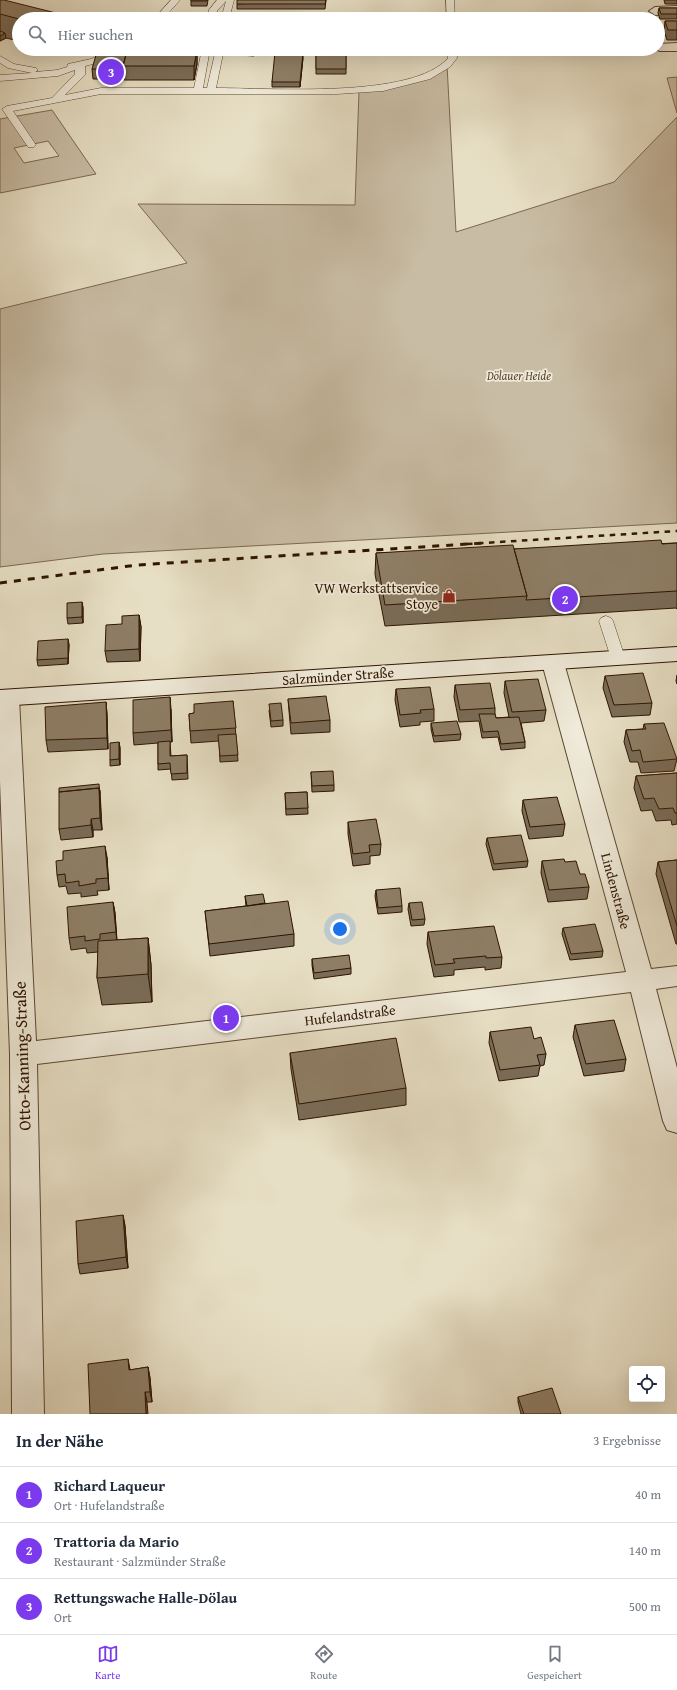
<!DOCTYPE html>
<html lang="de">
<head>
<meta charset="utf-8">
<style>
	body { margin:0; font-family:"Gentium Book Plus",serif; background:#f2f2f3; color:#1f2937 }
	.controls { position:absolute; right:12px; bottom:12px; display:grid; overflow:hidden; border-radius:4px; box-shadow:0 4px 16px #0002 }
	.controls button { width:36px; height:36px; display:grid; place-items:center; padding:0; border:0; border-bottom:1px solid #e0e1e3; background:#fff; color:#1f2937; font:20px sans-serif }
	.you { position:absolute; left:340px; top:929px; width:14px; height:14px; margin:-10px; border:3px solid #fff; border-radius:50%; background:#1a73e8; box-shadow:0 0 0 6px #1a73e833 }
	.badge { display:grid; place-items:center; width:26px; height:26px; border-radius:50%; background:#7c3aed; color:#fff; font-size:13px; font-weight:700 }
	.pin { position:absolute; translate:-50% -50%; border:2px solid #fff; box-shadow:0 1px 4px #0006 }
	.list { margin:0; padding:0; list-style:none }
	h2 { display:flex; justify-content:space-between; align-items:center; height:52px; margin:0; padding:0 16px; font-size:17px }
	h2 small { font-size:13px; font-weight:400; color:#747a83 }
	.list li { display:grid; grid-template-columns:26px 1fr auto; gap:12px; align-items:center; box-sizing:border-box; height:56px; padding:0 16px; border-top:1px solid #e0e1e3 }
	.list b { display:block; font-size:15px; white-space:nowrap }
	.list p { margin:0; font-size:13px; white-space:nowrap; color:#747a83 }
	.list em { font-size:13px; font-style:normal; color:#747a83 }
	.icon { flex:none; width:22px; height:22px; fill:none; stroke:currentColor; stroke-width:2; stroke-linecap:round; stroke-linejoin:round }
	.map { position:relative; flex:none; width:677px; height:1414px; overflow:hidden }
	.search { position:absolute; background:#fff; box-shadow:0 4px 16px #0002; left:12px; right:12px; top:12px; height:44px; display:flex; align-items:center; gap:10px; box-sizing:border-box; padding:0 14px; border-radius:22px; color:#747a83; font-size:15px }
	.sheet { height:220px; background:#fff }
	nav { display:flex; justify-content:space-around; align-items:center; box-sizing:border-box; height:56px; border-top:1px solid #e0e1e3; background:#fff; font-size:11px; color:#747a83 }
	nav a { display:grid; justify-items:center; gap:2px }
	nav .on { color:#7c3aed }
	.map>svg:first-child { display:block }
	.green { fill:#c8bca4; stroke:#7b6852; fill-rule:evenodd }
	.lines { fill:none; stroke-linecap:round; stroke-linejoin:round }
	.lane-casing { stroke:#5c4731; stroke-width:1 }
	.street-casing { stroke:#5c4731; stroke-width:2 }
	.secondary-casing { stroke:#2e1400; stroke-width:2 }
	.lane { fill:#efead9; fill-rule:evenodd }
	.street { fill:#efead9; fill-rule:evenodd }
	.secondary { fill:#efead9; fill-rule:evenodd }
	.rail-far1 { stroke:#2e1400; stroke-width:2.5; stroke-dasharray:5.5 5.5; stroke-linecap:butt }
	.rail { stroke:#2e1400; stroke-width:3; stroke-dasharray:7 7; stroke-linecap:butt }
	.wall { fill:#7a6c58; stroke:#2e1400 }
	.shaded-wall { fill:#635847; stroke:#2e1400 }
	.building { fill:#8e7e66; stroke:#2e1400 }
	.labels { text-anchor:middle; stroke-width:3.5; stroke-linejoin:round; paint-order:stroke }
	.far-park-label { font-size:12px; font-style:italic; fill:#5c4631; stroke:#efead9 }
	.poi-label { font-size:14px; fill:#2e1400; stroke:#efead9; text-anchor:end }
	.street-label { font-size:14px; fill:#2e1400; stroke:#efead9 }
	.near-street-label { font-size:17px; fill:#2e1400; stroke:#efead9 }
</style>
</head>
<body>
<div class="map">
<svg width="677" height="1414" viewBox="0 0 677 1414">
	<rect width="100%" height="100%" fill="#e7dfc5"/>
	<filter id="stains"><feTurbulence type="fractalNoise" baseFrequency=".005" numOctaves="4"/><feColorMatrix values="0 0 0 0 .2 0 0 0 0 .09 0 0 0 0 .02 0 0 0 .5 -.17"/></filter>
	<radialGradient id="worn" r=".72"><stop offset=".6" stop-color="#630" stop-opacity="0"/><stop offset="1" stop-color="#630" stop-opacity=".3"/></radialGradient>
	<path class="green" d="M447 65 456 232 614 182 677 117V523L103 554 0 567V309L187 263 138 204 355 205 359 91 399 85Z
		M677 77V113L667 78Z
		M52 110 96 174 0 193V119ZM48 141 59 156 24 163 14 148Z"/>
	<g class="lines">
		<g class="lane-casing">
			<path id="lane" d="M171 0H180L163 19H154Z
				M217 0H234L229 19H221L226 1 217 11 215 19H207L209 10Z
				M446 0H454L455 19H447Z
				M113 49H124L97 63 85 66V75L65 95 101 88H194L202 49H210L203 88H207L216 49H224L216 88C270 88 413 99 448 58V49H456L457 58 450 67 430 79 383 91 337 94H101L13 111 36 145 34 147H28L2 109 7 106 52 98 75 74V70L58 76 0 81V75L32 73 8 68 0 63V56L14 64 36 68 38 70 35 72 57 70 67 67 68 64 91 59Z
				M606 616 611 618 613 621 625 658 623 661 618 663 613 661 611 658 599 621 601 618Z"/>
		</g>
		<g class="street-casing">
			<path id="street" d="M677 6V14L655 15 649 11 655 7Z
				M677 43V51H660L655 49H658V44Z
				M553 656 561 658 564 663 651 969 677 966V986L656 989 677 1068V1133L667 1130 663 1121 631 992 37 1064 44 1414H12L10 1054 0 781V693L8 690 16 693 19 698 36 1041 626 972 542 663 545 658Z"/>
		</g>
		<g class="secondary-casing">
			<path id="secondary" d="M677 647V661L0 706V690Z"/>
		</g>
		<use href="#lane" class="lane"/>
		<use href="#street" class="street"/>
		<use href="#secondary" class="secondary"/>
		<path class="rail-far1" d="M467 544 677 531"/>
		<path class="rail" d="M0 583 137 565 484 543"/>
	</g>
	<path class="wall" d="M0 0 19 19V41L6 38 0 41Z
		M191 0H208L207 6H191Z
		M326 0 325 9H237V4Z
		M664 0H677V4H665Z
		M659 8H677V19H660L658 13Z
		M665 21H677V40H667L664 31Z
		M240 49H255L254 56 240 55Z
		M280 49H295V52L303 58 300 87H272V82L280 52Z
		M197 50V64L194 80H124V79H93L92 69 111 55 127 52Z
		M316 53H346V74H316Z
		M677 543V609L676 608 385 626 375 574 376 553 514 549Z
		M82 602 83 608V623L68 624 67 618Z
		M139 615 141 627 140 661 107 662 105 651 122 624Z
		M68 639 69 645 68 664 38 666 37 660Z
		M677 675V684L676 681Z
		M605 676 652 703 650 715 612 717 603 688Z
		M505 681 546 710 544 721 521 723 525 742V748L501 750 498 737 482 738 479 721 459 722 454 697 455 685 495 708V714L496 718 509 717 504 693Z
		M396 689 434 709V721L420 722V725L400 727 395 700Z
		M288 699 330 720V732L291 734 289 711Z
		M233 701 238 761 220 762 219 741 191 743 189 714 194 713Z
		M106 702 107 714 108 749 48 752 46 740Z
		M171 709 172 742H170L171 756 187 755 188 779 172 780 171 769 158 770V743L134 745 133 733Z
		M269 710 283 720V726L271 727Z
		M431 723 461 734 460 740 434 742 431 729Z
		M644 724 677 759 674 771 641 773 638 762H630L624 742 626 730 643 729Z
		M119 742 120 748V765L110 766V760Z
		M311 772 334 785V791L312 792Z
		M677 773V824L672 825 671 820 656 821 652 810 641 811 634 788 636 776Z
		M100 790 102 830H93V837L61 840 59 829Z
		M307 792 308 814 286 815 285 793Z
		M523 800 565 824 563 836 529 839 522 811Z
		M348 822 381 844 380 855 370 856V864L353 866 348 834Z
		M487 838 528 861 527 867 493 870 486 844Z
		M107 857 109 890 97 891 98 895 81 897V893L68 894 66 886 59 887 57 875Z
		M677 860V944H676L656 874 658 862Z
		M542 861 565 862 580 874 589 887 587 899 548 902 541 873Z
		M376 890 402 906V912L378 914 375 896Z
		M245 896 265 903 294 934V946L210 956 205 911 246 906Z
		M113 902 115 913 117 940 148 938 151 965 152 1002 102 1005 97 978 98 952 87 953 86 948 71 950 69 938Z
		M409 903 425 919 424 925 411 926 408 909Z
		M563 928 603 951 602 957 570 960 562 934Z
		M428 932 502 957 501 968 485 970V967L454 970V975L434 977 427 944Z
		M312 959 351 968V974L314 979 312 965Z
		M575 1025 626 1059 624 1071 584 1076 573 1037Z
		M490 1032 534 1039 546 1054 544 1065 540 1066 538 1076 499 1081 489 1043Z
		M290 1053 406 1088V1105L299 1120 291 1069Z
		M123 1215 125 1226 128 1268 80 1274 78 1264Z
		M148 1367 150 1378 152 1402H147L130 1370Z
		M518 1397 561 1414H521L518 1402Z"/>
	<path class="shaded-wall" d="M5 33 6 38 0 41V36Z
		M197 50V64L194 80V66Z
		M303 53V58L300 87V82Z
		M82 602 83 608V623L82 617Z
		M139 615 141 627 140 661 139 649Z
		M68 639 69 645 68 664Z
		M170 697 171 709 172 742 171 730Z
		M106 702 107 714 108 749 107 738Z
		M119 742 120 748V765L119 759Z
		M99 788 100 800 102 830 100 818Z
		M91 819 93 830V837L91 825Z
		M105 846 107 857 109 890 108 878Z
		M113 902 115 913 117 944 116 932Z
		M148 938 151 965 152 1002 148 974Z
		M123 1215 125 1226 128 1268 126 1257Z
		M128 1359 130 1369 131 1380 129 1370Z
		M148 1367 150 1378 152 1402 150 1392Z
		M145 1392 147 1402 148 1414H146Z"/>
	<path class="building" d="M0 0H4L72 17 69 19H19L0 14Z
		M191 0H207V1H191Z
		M237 0H326L325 4H237Z
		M659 8H677V14H661Z
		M244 15H258L257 19H244Z
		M283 15H308L307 19H282Z
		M665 21H677V30H668Z
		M0 31 5 33 0 36Z
		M240 49H254V51L240 50Z
		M127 50H197L194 66H123Z
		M112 52H127L126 55H111Z
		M275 52 303 53 300 82H272Z
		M316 53H346V69H316Z
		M96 55H126L123 66V69H92Z
		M661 540 662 544 677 543V591L526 600 527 596 514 549Z
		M513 545 527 596 385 605 376 553Z
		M82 602V617L67 618V603Z
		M139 615V649L105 651 106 625 122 624V616Z
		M68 639V658L37 660 38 641Z
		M643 673 652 703 614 705 605 676Z
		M538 679 546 710 512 712 505 681Z
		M490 683 495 708 460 710 455 685Z
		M430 687 434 709 420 710 421 713 400 715 396 689Z
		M326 696 330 720 291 723 288 699Z
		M170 697 171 730 133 733V700Z
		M233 701 236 728 190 731 189 714 194 713V704Z
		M106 702 107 738 46 740 45 707Z
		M281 703 283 720 271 721 269 704Z
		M479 714H495L496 718 519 717 525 742 501 744 498 731 483 732Z
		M457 721 461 734 434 736 431 723Z
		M664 723 677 759 643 762 640 750 632 751 626 730 646 729 644 724Z
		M236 734 238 755 220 756 218 735Z
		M170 741V756L187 755V773L171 774 170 763 158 764V742Z
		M119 742V759L110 760V743Z
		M333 771 334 785 312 786 311 772Z
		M677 773V813H675L673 808 659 809 654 798 644 799 636 776Z
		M99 784 100 794 99 788 59 792V788Z
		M99 788 100 818 91 819V825L59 829V792Z
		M307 792 308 808 286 809 285 793Z
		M557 797 565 824 530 827 523 800Z
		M376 819 381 844 369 845 370 852 353 854 348 822Z
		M521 835 528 861 494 864 487 838Z
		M105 846 108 878 96 879V883L79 886V881L66 883 65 874 57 875 56 861 63 860V851Z
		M564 859 565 862 576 861 580 874H585L589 887 549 890 542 861Z
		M677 860V926L658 862Z
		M400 888 402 906 378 908 376 890Z
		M263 894 265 903 247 906 245 896Z
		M288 901 294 934 209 944 205 911Z
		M113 902 116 932 100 934V939L85 941V936L69 938 67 907Z
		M422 902 425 919 412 920 409 903Z
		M595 924 603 951 571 954 563 928Z
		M494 926 502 957 486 958V956L453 959 455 963 435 965 428 932Z
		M148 938V974L97 978 98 941Z
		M349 955 351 968 314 973 312 959Z
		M614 1020 626 1059 586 1064 575 1025Z
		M531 1027 534 1039 541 1037 546 1054 537 1055 540 1065 500 1070 490 1032Z
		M396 1038 406 1088 299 1104 290 1053Z
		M123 1215 126 1257 78 1264 76 1221Z
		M128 1359 129 1370 148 1367 150 1392H145L146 1414H90L88 1364Z
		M552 1388 561 1414H524L518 1397Z"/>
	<defs>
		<g id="shop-bare" transform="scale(1.08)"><path d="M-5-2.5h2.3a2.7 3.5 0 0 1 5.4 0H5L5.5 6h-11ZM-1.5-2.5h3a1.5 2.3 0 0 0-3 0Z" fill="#8f2418" stroke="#efead9" stroke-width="2.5" paint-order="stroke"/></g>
	</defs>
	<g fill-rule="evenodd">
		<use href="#shop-bare" x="449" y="596"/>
	</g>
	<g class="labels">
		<g class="far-park-label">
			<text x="519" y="380">Dölauer Heide</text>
		</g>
		<g class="poi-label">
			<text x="438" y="593">VW Werkstattservice<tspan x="438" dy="16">Stoye</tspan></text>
		</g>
		<g class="street-label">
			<text transform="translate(338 676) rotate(-4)" y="5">Salzmünder Straße</text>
			<text transform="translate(616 891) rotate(75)" y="5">Lindenstraße</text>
			<text transform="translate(350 1015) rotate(-7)" y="5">Hufelandstraße</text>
		</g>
		<g class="near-street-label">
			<text transform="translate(22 1056) rotate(-92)" y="6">Otto-Kanning-Straße</text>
		</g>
	</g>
	<rect width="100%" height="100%" filter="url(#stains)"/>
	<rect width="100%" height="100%" fill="url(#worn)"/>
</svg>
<div class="controls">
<button><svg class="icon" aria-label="locate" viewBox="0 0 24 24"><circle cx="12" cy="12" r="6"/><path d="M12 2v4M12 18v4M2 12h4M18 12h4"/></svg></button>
</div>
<div class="you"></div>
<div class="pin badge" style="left:226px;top:1018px">1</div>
<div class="pin badge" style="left:565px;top:599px">2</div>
<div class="pin badge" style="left:111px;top:72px">3</div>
<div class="search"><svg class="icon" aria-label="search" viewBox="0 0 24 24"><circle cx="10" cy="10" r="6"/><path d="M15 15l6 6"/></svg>Hier suchen</div>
</div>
<section class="sheet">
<h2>In der Nähe<small>3 Ergebnisse</small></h2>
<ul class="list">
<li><span class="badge">1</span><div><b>Richard Laqueur</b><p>Ort · Hufelandstraße</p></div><em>40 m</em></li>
<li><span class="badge">2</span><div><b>Trattoria da Mario</b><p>Restaurant · Salzmünder Straße</p></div><em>140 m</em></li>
<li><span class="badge">3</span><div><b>Rettungswache Halle-Dölau</b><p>Ort</p></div><em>500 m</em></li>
</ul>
</section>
<nav>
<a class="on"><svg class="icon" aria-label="map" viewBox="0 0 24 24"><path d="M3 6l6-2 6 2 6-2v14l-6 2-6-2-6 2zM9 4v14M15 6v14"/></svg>Karte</a>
<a><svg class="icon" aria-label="directions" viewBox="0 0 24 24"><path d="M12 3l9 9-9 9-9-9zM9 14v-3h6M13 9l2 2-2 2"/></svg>Route</a>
<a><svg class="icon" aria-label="saved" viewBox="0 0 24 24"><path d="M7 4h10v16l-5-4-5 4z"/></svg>Gespeichert</a>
</nav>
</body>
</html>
